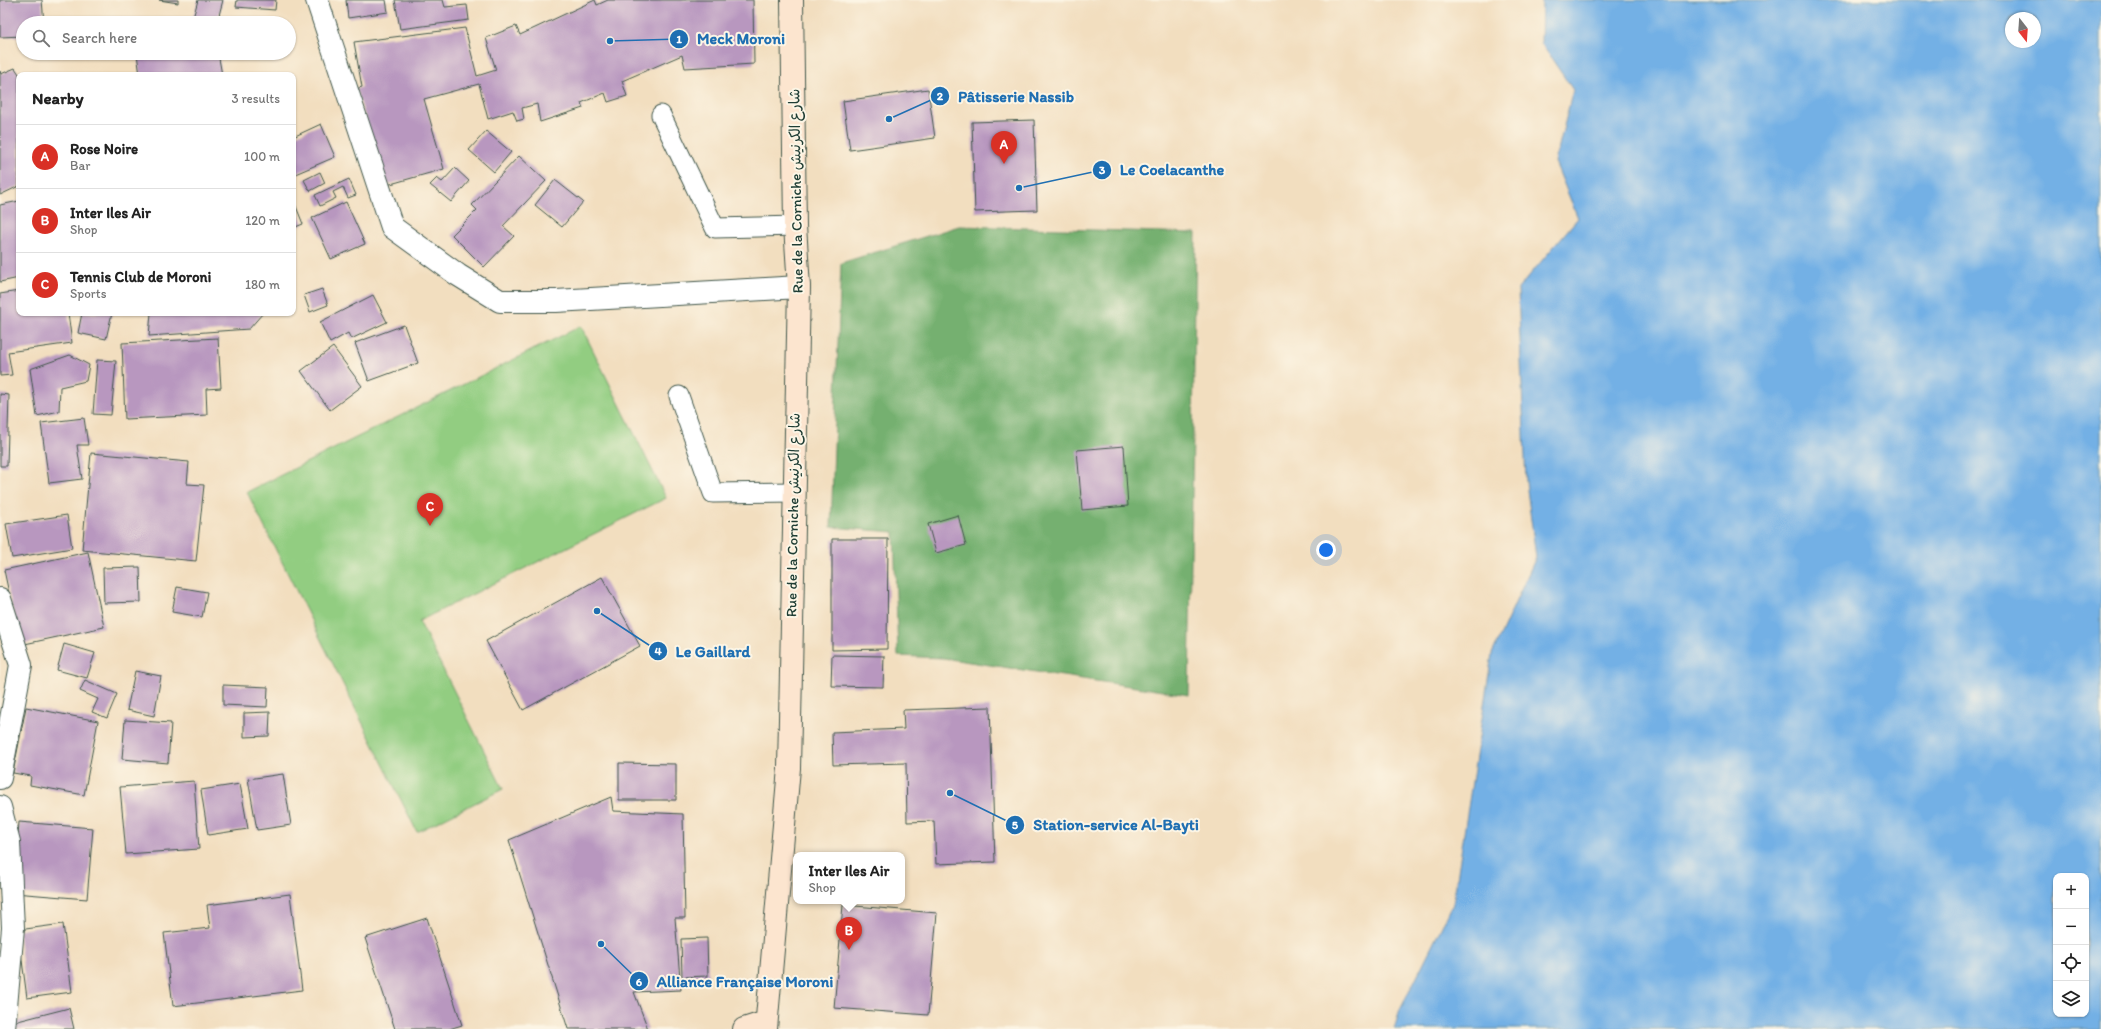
<!DOCTYPE html>
<html lang="en">
<head>
<meta charset="utf-8">
<style>
	body { margin:0; font-family:Itim,"Playpen Sans Arabic",sans-serif; background:#f6f6f6; color:#222 }
	.controls { position:absolute; right:12px; bottom:12px; display:grid; overflow:hidden; border-radius:8px; box-shadow:0 1px 3px #0004 }
	.controls button { width:36px; height:36px; display:grid; place-items:center; padding:0; border:0; border-bottom:1px solid #e0e0e0; background:#fff; color:#222; font:20px sans-serif }
	.compass { position:absolute; left:2005px; top:12px; width:36px; height:36px; border-radius:50%; background:#fff; box-shadow:0 1px 3px #0004; rotate:163deg }
	.you { position:absolute; left:1326px; top:550px; width:14px; height:14px; margin:-10px; border:3px solid #fff; border-radius:50%; background:#1a73e8; box-shadow:0 0 0 6px #1a73e833 }
	.badge { display:grid; place-items:center; width:26px; height:26px; border-radius:50%; background:#d93025; color:#fff; font-size:13px; font-weight:700 }
	.pin { position:absolute; translate:-50% -33px; filter:drop-shadow(0 1px 2px #0008) }
	.pin::after { content:''; position:absolute; top:21px; width:14px; height:12px; background:inherit; clip-path:polygon(0 0,100% 0,50% 100%) }
	.popup { position:absolute; left:793px; top:852px; width:112px; height:52px; box-sizing:border-box; display:grid; place-content:center; border-radius:8px; background:#fff; filter:drop-shadow(0 1px 3px #0005); font-size:13px; white-space:nowrap; color:#767676 }
	.popup b { font-size:15px; color:#222 }
	.popup::after { content:''; position:absolute; left:50%; top:100%; margin-left:-8px; border:8px solid transparent; border-top-color:#fff }
	.list { margin:0; padding:0; list-style:none }
	h2 { display:flex; justify-content:space-between; align-items:center; height:52px; margin:0; padding:0 16px; font-size:17px }
	h2 small { font-size:13px; font-weight:400; color:#767676 }
	.list li { display:grid; grid-template-columns:26px 1fr auto; gap:12px; align-items:center; box-sizing:border-box; height:64px; padding:0 16px; border-top:1px solid #e0e0e0 }
	.list b { display:block; font-size:15px; white-space:nowrap }
	.list p { margin:0; font-size:13px; white-space:nowrap; color:#767676 }
	.list em { font-size:13px; font-style:normal; color:#767676 }
	.icon { flex:none; width:22px; height:22px; fill:none; stroke:currentColor; stroke-width:2; stroke-linecap:round; stroke-linejoin:round }
	.map { position:relative; flex:none; width:2101px; height:1029px; overflow:hidden }
	.search { position:absolute; background:#fff; box-shadow:0 1px 3px #0004; left:16px; top:16px; width:280px; height:44px; display:flex; align-items:center; gap:10px; box-sizing:border-box; padding:0 14px; border-radius:22px; color:#767676; font-size:15px }
	.panel { position:absolute; background:#fff; box-shadow:0 1px 3px #0004; left:16px; top:72px; width:280px; height:244px; border-radius:8px }
	.map>svg:first-child { display:block }
	.green { fill:#92cd81; stroke:#58855a }
	.forest { fill:#75b06f; stroke:#4a7652 }
	.water { fill:#73b0e5; stroke:#49768c; fill-rule:evenodd }
	.building { fill:#b897bf }
	.lines { fill:none; stroke-linecap:round; stroke-linejoin:round }
	.service-casing { stroke:#3f5549; stroke-width:21 }
	.minor-casing { stroke:#3f5549; stroke-width:24 }
	.secondary-casing { stroke:#3f5549; stroke-width:24 }
	.service { stroke:#fff; stroke-width:19 }
	.minor { stroke:#fff; stroke-width:22 }
	.secondary { stroke:#fce5cf; stroke-width:22 }
	.labels { text-anchor:middle; stroke-width:4; stroke-linejoin:round; paint-order:stroke }
	.street-label { font-size:15px; fill:#1f3d34; stroke:#fcf5e5 }
	.leader { fill:none; stroke:#1f6fb2; stroke-width:1.5 }
	.callout-dot { fill:#1f6fb2; stroke:#fcf5e5; stroke-width:1.5 }
	.mark-label { font-size:12px; text-anchor:middle; font-weight:bold; fill:#fff }
	.callout-label { font-size:16px; text-anchor:middle; font-weight:bold; fill:#1f6fb2; stroke:#fcf5e5; stroke-width:4; stroke-linejoin:round; paint-order:stroke }
</style>
</head>
<body>
<div class="map">
<svg width="2101" height="1029" viewBox="0 0 2101 1029">
	<rect width="100%" height="100%" fill="#fcf5e5"/>
	<filter id="ink" filterUnits="userSpaceOnUse"><feTurbulence type="fractalNoise" baseFrequency=".025" numOctaves="2"/><feDisplacementMap in="SourceGraphic" scale="8" xChannelSelector="R" yChannelSelector="G"/><feConvolveMatrix kernelMatrix="1 2 1 2 8 2 1 2 1" color-interpolation-filters="sRGB"/></filter>
	<filter id="wash" filterUnits="userSpaceOnUse"><feTurbulence type="fractalNoise" baseFrequency=".012" numOctaves="4" result="noise"/><feDisplacementMap in="SourceGraphic" scale="16" xChannelSelector="R" yChannelSelector="G"/><feGaussianBlur stdDeviation="0.9" result="paint"/><feColorMatrix in="noise" values="0 0 0 0 0 0 0 0 0 0 0 0 0 0 0 0 0 1.4 0 .05"/><feComposite in="paint" operator="in"/></filter>
	<g filter="url(#wash)">
		<rect width="100%" height="100%" fill="#f2debf"/>
		<path class="green" d="M581 326 666 498 419 621 503 789 417 832 247 492Z"/>
		<path class="forest" d="M959 226 1196 233 1189 695 943 658 898 656 894 532 831 527 841 263Z"/>
		<path class="water" d="M1542 0H2101V1029H1394L1400 1010 1453 904 1492 654 1536 557 1526 482 1518 289 1578 218 1555 162 1573 90 1541 43ZM2011 18H2035V42H2011ZM2056 876H2086V1014H2056Z"/>
		<g id="blocks">
			<path class="building" d="M0 0H42L44 23H23V36L0 37Z
				M159 0H178V3Z
				M198 0H223L217 23 193 18Z
				M237 0H276L275 10 236 7Z
				M346 0H386L388 12 348 18Z
				M395 0H443L445 7 467 5 469 20 400 29Z
				M595 0 597 5 608 0H753L754 64 685 68 682 55 622 81 627 96 608 102 605 93 581 103 583 108 540 122 537 104 522 108 524 119 517 121 513 111 488 119 479 84 424 99 444 169 387 185 356 89 362 87 354 42 465 28 477 76 496 70 486 38 516 26 520 35Z
				M218 53 222 75H140L137 54Z
				M15 68 19 74V186L0 195V71L1 74Z
				M928 89 935 138 850 150 843 101Z
				M1034 120 1037 210 975 212 972 122Z
				M321 124 335 157 293 175V137Z
				M486 131 511 152 494 172 469 150Z
				M519 156 546 181 503 226 514 236 484 267 452 235 477 210 472 205Z
				M455 168 469 181 451 202 430 185 437 178 442 182Z
				M320 172 325 183 310 191 304 180Z
				M349 179 356 195 348 198 343 187 333 192 336 198 320 206 315 195Z
				M555 180 583 202 562 227 535 205Z
				M293 199 303 224 293 228Z
				M19 201V278L0 282V205Z
				M346 202 365 244 331 259 312 218Z
				M322 289 328 305 310 312 304 295Z
				M19 291V313H68L72 343 8 352 12 375 0 376V294Z
				M373 295 387 322 351 339 348 333 330 343 320 322Z
				M82 313H112L106 339 78 333Z
				M151 313H263L249 329 149 336Z
				M404 325 418 363 369 381 355 343Z
				M218 338 221 388 206 389 207 415 125 419 122 343Z
				M333 347 362 386 330 410 301 371Z
				M70 355 89 365 86 381 60 387 59 411 37 416 30 369Z
				M97 360 116 361 111 415 93 414Z
				M0 394 9 395 7 466H0Z
				M84 418 88 445H77L82 479 49 483 41 423Z
				M1124 446 1128 506 1082 510 1077 450Z
				M91 453 189 462 187 484 204 485 196 561 82 550Z
				M67 515 72 548 12 558 6 524Z
				M958 515 966 545 936 553 928 524Z
				M832 539H888L887 649 832 650Z
				M88 552 104 627 20 645 4 570Z
				M140 567 141 602 104 603 103 568Z
				M602 577 640 646 523 710 486 641Z
				M177 587 207 592 202 617 172 612Z
				M64 644 95 653 87 678 57 670Z
				M832 655 884 656 883 687 831 686Z
				M135 671 161 676 154 716 127 710Z
				M85 680 117 694 107 718 92 712 98 699 80 691Z
				M223 685 268 687 267 707 223 705Z
				M26 707 98 721 84 795 30 785 31 776 13 773Z
				M990 707 995 862 936 864 934 821 907 822 906 763 833 765 832 732 904 729 903 710Z
				M270 712 269 736 244 737V713Z
				M125 720 171 723 168 763 122 759Z
				M619 763 676 764V800H619Z
				M283 774 291 825 257 830 248 779Z
				M194 781 199 849 126 854 120 787Z
				M240 784 248 829 208 835 201 790Z
				M611 797 613 811 683 814 685 918H675L681 990 634 992 648 1029H568L509 840Z
				M19 822 93 828 87 899 14 893Z
				M290 894 302 990 173 1006 164 933 210 928 207 905Z
				M843 905 937 913 928 1015 834 1008Z
				M427 918 462 1025 449 1029H395L365 938Z
				M63 924 72 992 27 998 18 930Z
				M707 938 708 976 682 977 681 939Z
				M69 1008 74 1029H16L14 1022Z"/>
		</g>
	</g>
	<g filter="url(#ink)">
		<use href="#blocks" fill-opacity="0" stroke="#3f5549" stroke-width="1"/>
		<g class="lines">
			<g class="service-casing">
				<path id="service" d="M661 115 715 228 795 226
					M679 396 713 493 793 492"/>
			</g>
			<g class="minor-casing">
				<path id="minor" d="M317 0 392 227 458 275 500 301H556L799 287
					M0 599 21 665 0 778
					M0 807 9 842 13 928 4 1029"/>
			</g>
			<g class="secondary-casing">
				<path id="secondary" d="M744 1029 766 1022
					M766 1029 789 768 799 287 795 226 792 0"/>
			</g>
			<use href="#service" class="service"/>
			<use href="#minor" class="minor"/>
			<use href="#secondary" class="secondary"/>
		</g>
	</g>
	<g class="labels">
		<g class="street-label">
			<text transform="translate(796 191) rotate(-91)" y="5">Rue de la Corniche شارع الكرنيش</text>
			<text transform="translate(793 515) rotate(-89)" y="5">Rue de la Corniche شارع الكرنيش</text>
		</g>
	</g>
	<path class="leader" d="M610 41L679 39M889 119L940 96M1019 188L1102 170M597 611L658 651M950 793L1015 825M601 944L639 981"/>
	<g class="callout-dot">
		<circle cx="610" cy="41" r="4"/>
		<circle cx="889" cy="119" r="4"/>
		<circle cx="1019" cy="188" r="4"/>
		<circle cx="597" cy="611" r="4"/>
		<circle cx="950" cy="793" r="4"/>
		<circle cx="601" cy="944" r="4"/>
		<circle cx="679" cy="39" r="10"/>
		<circle cx="940" cy="96" r="10"/>
		<circle cx="1102" cy="170" r="10"/>
		<circle cx="658" cy="651" r="10"/>
		<circle cx="1015" cy="825" r="10"/>
		<circle cx="639" cy="981" r="10"/>
	</g>
	<g class="mark-label">
		<text x="679" y="43">1</text>
		<text x="940" y="100">2</text>
		<text x="1102" y="174">3</text>
		<text x="658" y="655">4</text>
		<text x="1015" y="829">5</text>
		<text x="639" y="986">6</text>
	</g>
	<g class="callout-label">
		<text x="741" y="44">Meck Moroni</text>
		<text x="1016" y="102">Pâtisserie Nassib</text>
		<text x="1172" y="175">Le Coelacanthe</text>
		<text x="713" y="657">Le Gaillard</text>
		<text x="1116" y="830">Station-service Al-Bayti</text>
		<text x="745" y="987">Alliance Française Moroni</text>
	</g>
</svg>
<div class="controls">
<button>+</button>
<button>−</button>
<button><svg class="icon" aria-label="locate" viewBox="0 0 24 24"><circle cx="12" cy="12" r="6"/><path d="M12 2v4M12 18v4M2 12h4M18 12h4"/></svg></button>
<button><svg class="icon" aria-label="layers" viewBox="0 0 24 24"><path d="M12 4l9 5-9 5-9-5zM3 14l9 5 9-5"/></svg></button>
</div>
<svg class="compass" viewBox="-18 -18 36 36"><path d="M0-13l5 13h-10z" fill="#e53935"/><path d="M0 13l5-13h-10z" fill="#767676"/></svg>
<div class="you"></div>
<div class="pin badge" style="left:1004px;top:164px">A</div>
<div class="pin badge" style="left:849px;top:950px">B</div>
<div class="popup"><b>Inter Iles Air</b>Shop</div>
<div class="pin badge" style="left:430px;top:526px">C</div>
<div class="search"><svg class="icon" aria-label="search" viewBox="0 0 24 24"><circle cx="10" cy="10" r="6"/><path d="M15 15l6 6"/></svg>Search here</div>
<section class="panel">
<h2>Nearby<small>3 results</small></h2>
<ul class="list">
<li><span class="badge">A</span><div><b>Rose Noire</b><p>Bar</p></div><em>100 m</em></li>
<li><span class="badge">B</span><div><b>Inter Iles Air</b><p>Shop</p></div><em>120 m</em></li>
<li><span class="badge">C</span><div><b>Tennis Club de Moroni</b><p>Sports</p></div><em>180 m</em></li>
</ul>
</section>
</div>
</body>
</html>
